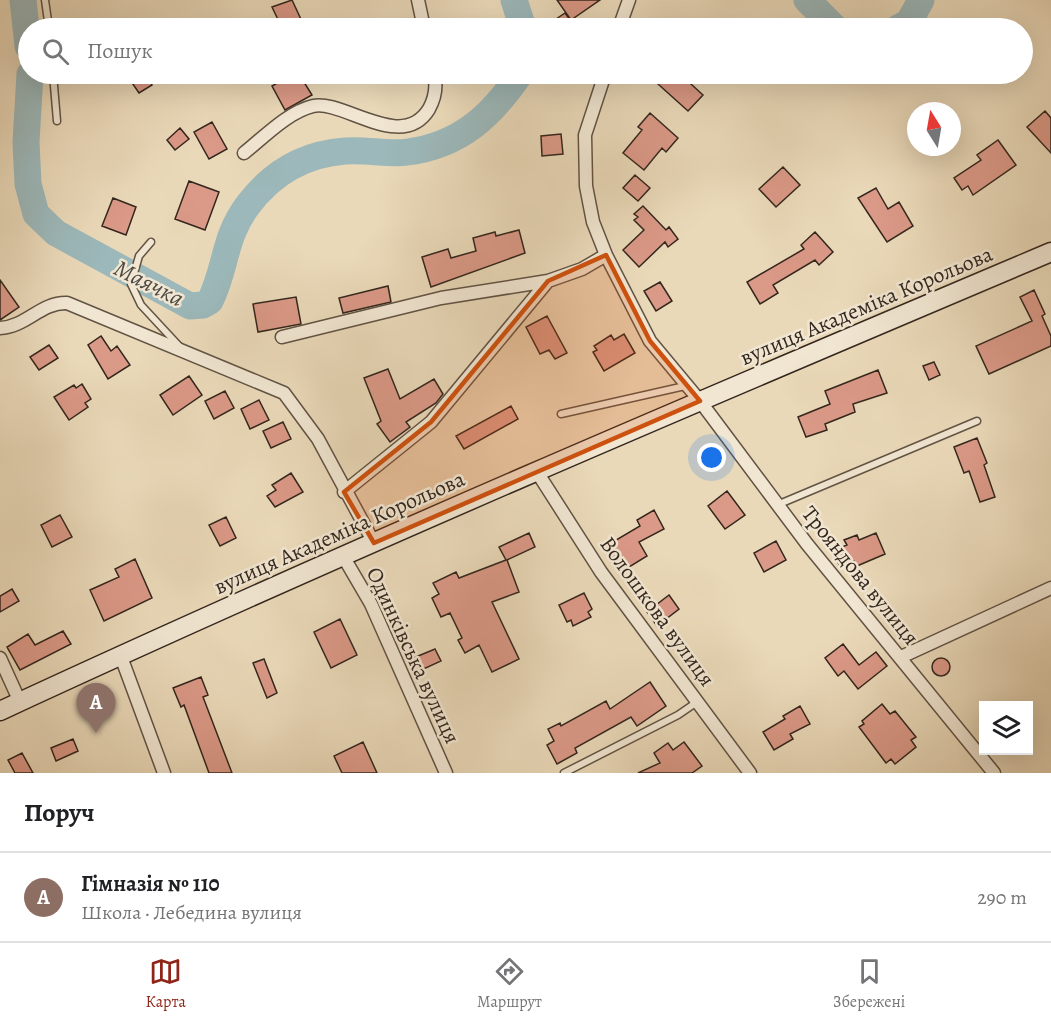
<!DOCTYPE html>
<html lang="uk">
<head>
<meta charset="utf-8">
<style>
	body { margin:0; font-family:Alegreya,serif; background:#f2f2f2; color:#202124 }
	.controls { position:absolute; right:18px; bottom:18px; display:grid; overflow:hidden; border-radius:0px; box-shadow:0 6px 24px #0002 }
	.controls button { width:54px; height:54px; display:grid; place-items:center; padding:0; border:0; border-bottom:2px solid #e0e0e0; background:#fff; color:#202124; font:30px sans-serif }
	.compass { position:absolute; left:907px; top:102px; width:54px; height:54px; border-radius:50%; background:#fff; box-shadow:0 6px 24px #0002; rotate:349deg }
	.you { position:absolute; left:712px; top:458px; width:21px; height:21px; margin:-15px; border:4px solid #fff; border-radius:50%; background:#1a73e8; box-shadow:0 0 0 9px #1a73e833 }
	.badge { display:grid; place-items:center; width:39px; height:39px; border-radius:50%; background:#8f2418; color:#fff; font-size:20px; font-weight:700 }
	.pin { position:absolute; translate:-50% -50px; filter:drop-shadow(0 2px 3px #0008) }
	.pin::after { content:''; position:absolute; top:32px; width:21px; height:18px; background:inherit; clip-path:polygon(0 0,100% 0,50% 100%) }
	.list { margin:0; padding:0; list-style:none }
	h2 { display:flex; justify-content:space-between; align-items:center; height:78px; margin:0; padding:0 24px; font-size:26px }
	h2 small { font-size:20px; font-weight:400; color:#757577 }
	.list li { display:grid; grid-template-columns:39px 1fr auto; gap:18px; align-items:center; box-sizing:border-box; height:90px; padding:0 24px; border-top:2px solid #e0e0e0 }
	.list b { display:block; font-size:22px; white-space:nowrap }
	.list p { margin:0; font-size:20px; white-space:nowrap; color:#757577 }
	.list em { font-size:20px; font-style:normal; color:#757577 }
	.icon { flex:none; width:33px; height:33px; fill:none; stroke:currentColor; stroke-width:2; stroke-linecap:round; stroke-linejoin:round }
	.map { position:relative; flex:none; width:1051px; height:773px; overflow:hidden }
	.search { position:absolute; background:#fff; box-shadow:0 6px 24px #0002; left:18px; right:18px; top:18px; height:66px; display:flex; align-items:center; gap:15px; box-sizing:border-box; padding:0 21px; border-radius:33px; color:#757577; font-size:22px }
	.sheet { height:168px; background:#fff }
	nav { display:flex; justify-content:space-around; align-items:center; box-sizing:border-box; height:84px; border-top:2px solid #e0e0e0; background:#fff; font-size:16px; color:#757577 }
	nav a { display:grid; justify-items:center; gap:3px }
	nav .on { color:#8f2418 }
	.map>svg:first-child { display:block }
	.lines { fill:none; stroke-linecap:round; stroke-linejoin:round }
	.river { stroke:#9cb8ba; stroke-width:27 }
	.building { fill:#db9987; stroke:#33261d; stroke-width:1.5 }
	.lane-casing { stroke:#615344; stroke-width:9 }
	.street-casing { stroke:#615344; stroke-width:15 }
	.secondary-casing { stroke:#33261d; stroke-width:21 }
	.lane { stroke:#f1e6d2; stroke-width:6 }
	.street { stroke:#f1e6d2; stroke-width:12 }
	.secondary { stroke:#f1e6d2; stroke-width:18 }
	.marked { fill:#cd510f; fill-opacity:0.2; stroke:#cd510f; stroke-width:4.5; stroke-linejoin:round }
	.labels { text-anchor:middle; stroke-width:5; stroke-linejoin:round; paint-order:stroke }
	.street-label { font-size:22px; fill:#33261d; stroke:#f1e6d2 }
	.water-label { font-size:24px; font-style:italic; fill:#4d4a44; stroke:#f1e6d2 }
</style>
</head>
<body>
<div class="map">
<svg width="1051" height="773" viewBox="0 0 1051 773">
	<rect width="100%" height="100%" fill="#ead9b9"/>
	<filter id="stains"><feTurbulence type="fractalNoise" baseFrequency=".00333" numOctaves="4"/><feColorMatrix values="0 0 0 0 .2 0 0 0 0 .09 0 0 0 0 .02 0 0 0 .5 -.17"/></filter>
	<radialGradient id="worn" r=".72"><stop offset=".6" stop-color="#630" stop-opacity="0"/><stop offset="1" stop-color="#630" stop-opacity=".3"/></radialGradient>
	<g class="lines">
		<path class="river" d="M23 0 28 46
			M514 0 523 28
			M807 0 835 28
			M898 28 909 22 921 0
			M30 74 26 142 28 184 36 214 56 233 190 306 203 305 210 301C227 267 223 238 248 205 272 173 305 154 345 151 366 149 388 155 408 152 461 145 492 115 520 74"/>
	</g>
	<path class="building" d="M292 0 305 28H282L272 7Z
		M557 0H600L571 20Z
		M565 13 576 28H543Z
		M126 74H145L152 85 139 93Z
		M293 74H299L312 95 285 110 272 86Z
		M667 74H680L703 95 688 111 658 84Z
		M1045 111 1051 118V153L1027 127Z
		M650 113 678 138 666 152 662 148 644 170 623 153 642 130 638 127Z
		M212 122 227 149 209 159 194 132Z
		M180 128 189 139 175 150 167 140Z
		M561 134 563 154 542 156 541 136Z
		M998 140 1016 165 973 195 968 186 962 190 954 178 981 160 977 155Z
		M783 167 800 185 776 207 759 189Z
		M635 175 650 188 638 201 623 188Z
		M189 181 219 192 205 230 175 219Z
		M876 188 888 209 899 202 913 226 887 242 858 198Z
		M113 198 136 207 126 235 102 226Z
		M643 206 666 230 669 227 678 239 668 247 665 242 639 267 623 250 644 230 634 220 638 217 634 214Z
		M519 230 525 253 431 287 422 257 448 249 451 258 476 251 473 238 495 232 496 236Z
		M815 232 833 252 819 265 815 260 773 285 778 293 760 304 747 282 804 249 801 245Z
		M0 280 19 307 0 320Z
		M660 282 672 301 656 311 644 291Z
		M388 286 391 302 343 313 339 298Z
		M1034 290 1045 314 1042 316 1051 336V346L989 374 976 346 1032 321 1020 297Z
		M296 297 301 324 258 332 253 304Z
		M547 316 567 353 555 359 549 350 540 354 526 327Z
		M624 334 635 353 604 371 593 352 597 350 594 346 611 335 614 340Z
		M101 336 111 351 117 346 130 365 108 379 88 345Z
		M49 345 58 358 39 370 30 357Z
		M934 362 940 375 929 380 923 366Z
		M388 369 400 399 434 379 443 394 436 403 406 422 410 427 390 442 377 424 381 421 364 378Z
		M878 370 887 393 853 404 855 412 825 424 827 430 806 437 798 417 830 404 825 391Z
		M189 376 202 395 173 415 160 395Z
		M82 384 91 399 85 403 88 407 69 420 54 397 74 385 76 388Z
		M225 391 234 408 214 419 205 401Z
		M259 400 269 420 250 429 241 409Z
		M511 406 518 419 464 449 456 436Z
		M283 422 291 439 271 448 263 431Z
		M977 438 987 463 984 465 995 497 980 502 969 471 964 473 954 447Z
		M291 473 303 492 275 507 267 496 276 490 272 485Z
		M727 491 745 515 725 529 708 506Z
		M654 510 664 529 639 542 647 556 621 572 606 546 640 526 637 520Z
		M60 515 72 537 52 547 41 525Z
		M226 517 236 538 220 546 209 525Z
		M529 533 535 547 507 560 519 592 492 602 519 659 492 672 479 645 465 653 458 640 462 638 450 613 441 617 432 598 439 594 433 583 456 572 459 578 506 560 499 547Z
		M876 533 885 554 857 566 854 561 840 567 833 551 847 545 844 540 857 535 859 540Z
		M776 541 786 560 764 572 754 553Z
		M135 559 152 598 104 621 90 590 119 577 115 569Z
		M12 589 19 601 0 612V596Z
		M584 593 592 609 588 612 591 617 573 626 571 620 567 622 559 605Z
		M669 595 679 609 657 626 647 612Z
		M340 619 357 655 331 668 314 632Z
		M63 631 71 644 20 670 7 647 28 634 35 645Z
		M843 644 859 665 876 652 887 666 858 689 844 671 838 676 825 658Z
		M435 649 441 661 417 672 411 659Z
		M932 667a9 9 0 1 1 18 0a9 9 0 1 1-18 0Z
		M264 659 277 693 267 698 253 663Z
		M201 677 208 695 203 697 232 773H209L184 705 181 707 173 688Z
		M650 682 666 706 637 726 631 717 575 748 577 753 557 764 547 745 554 741 548 729 560 723 561 726 606 701 610 709Z
		M882 704 890 714 895 711 916 737 911 740 916 747 895 764 891 759 886 763 859 727 864 724 862 721Z
		M800 706 810 724 790 734 793 739 774 750 763 732 785 719 783 716Z
		M73 739 78 751 56 761 51 748Z
		M363 742 377 773H342L334 756Z
		M684 742 702 766 692 773H638L660 763 654 753 668 743 673 750Z
		M22 753 33 773H15L8 760Z"/>
	<g class="lines">
		<g class="lane-casing">
			<path id="lane" d="M45 0 49 28
				M53 74 57 121
				M151 242 139 256 131 284 141 305 180 347
				M561 414 685 386
				M777 505 977 421
				M564 773 678 715 697 702"/>
		</g>
		<g class="street-casing">
			<path id="street" d="M418 0 424 28
				M619 28 629 0
				M605 74 585 135 586 186 593 222 606 255 650 341 700 401 807 544 994 773
				M244 153C264 137 288 112 313 106 343 99 402 153 429 109 435 98 437 86 434 74
				M0 328C26 327 41 302 67 303L284 393 318 439 374 543
				M282 337 441 298 548 281
				M537 472 601 572 750 773
				M344 492 431 422 548 281 582 269 606 255
				M343 556 371 604 446 773
				M120 654 164 773
				M901 657 1051 588
				M0 658 20 702"/>
		</g>
		<g class="secondary-casing">
			<path id="secondary" d="M0 711C347 550 699 401 1051 252"/>
		</g>
		<use href="#lane" class="lane"/>
		<use href="#street" class="street"/>
		<use href="#secondary" class="secondary"/>
	</g>
	<path class="marked" d="M606 255 650 341 700 401 374 543 344 492 431 422 548 281Z"/>
	<g class="labels">
		<g class="street-label">
			<text transform="translate(866 305) rotate(-23)" y="8">вулиця Академіка Корольова</text>
			<text transform="translate(339 532) rotate(-24)" y="8">вулиця Академіка Корольова</text>
			<text transform="translate(861 575) rotate(51)" y="8">Трояндова вулиця</text>
			<text transform="translate(658 611) rotate(54)" y="8">Волошкова вулиця</text>
			<text transform="translate(414 655) rotate(65)" y="8">Одинківська вулиця</text>
		</g>
		<g class="water-label">
			<text transform="translate(149 283) rotate(27)" y="8">Маячка</text>
		</g>
	</g>
	<rect width="100%" height="100%" filter="url(#stains)"/>
	<rect width="100%" height="100%" fill="url(#worn)"/>
</svg>
<div class="controls">
<button><svg class="icon" aria-label="layers" viewBox="0 0 24 24"><path d="M12 4l9 5-9 5-9-5zM3 14l9 5 9-5"/></svg></button>
</div>
<svg class="compass" viewBox="-18 -18 36 36"><path d="M0-13l5 13h-10z" fill="#e53935"/><path d="M0 13l5-13h-10z" fill="#757577"/></svg>
<div class="you"></div>
<div class="pin badge" style="left:96px;top:733px;background:#8d6e63">A</div>
<div class="search"><svg class="icon" aria-label="search" viewBox="0 0 24 24"><circle cx="10" cy="10" r="6"/><path d="M15 15l6 6"/></svg>Пошук</div>
</div>
<section class="sheet">
<h2>Поруч<small></small></h2>
<ul class="list">
<li><span class="badge" style="background:#8d6e63">A</span><div><b>Гімназія № 110</b><p>Школа · Лебедина вулиця</p></div><em>290 m</em></li>
</ul>
</section>
<nav>
<a class="on"><svg class="icon" aria-label="map" viewBox="0 0 24 24"><path d="M3 6l6-2 6 2 6-2v14l-6 2-6-2-6 2zM9 4v14M15 6v14"/></svg>Карта</a>
<a><svg class="icon" aria-label="directions" viewBox="0 0 24 24"><path d="M12 3l9 9-9 9-9-9zM9 14v-3h6M13 9l2 2-2 2"/></svg>Маршрут</a>
<a><svg class="icon" aria-label="saved" viewBox="0 0 24 24"><path d="M7 4h10v16l-5-4-5 4z"/></svg>Збережені</a>
</nav>
</body>
</html>
